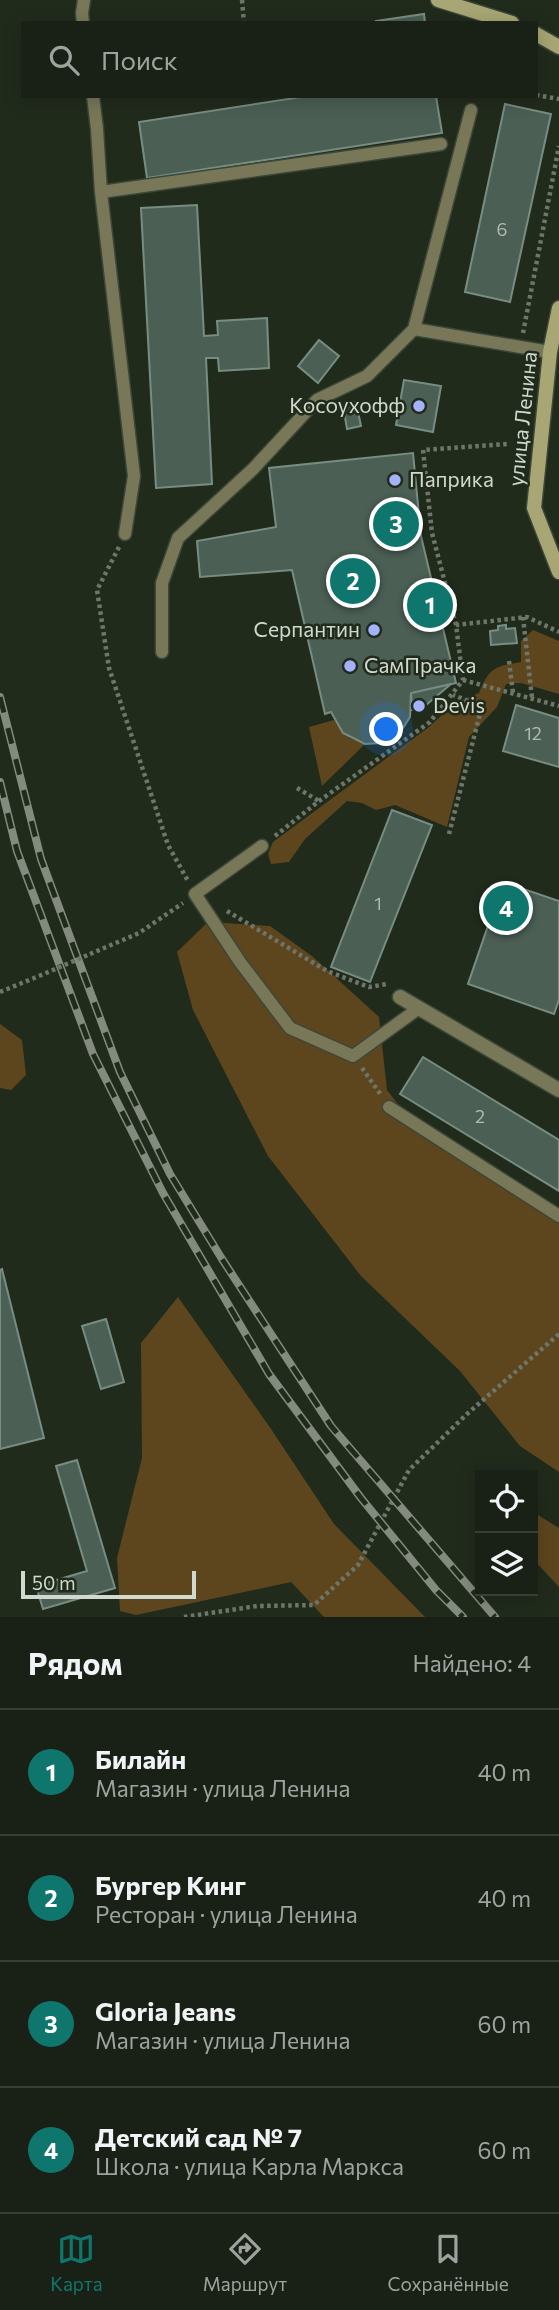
<!DOCTYPE html>
<html lang="ru">
<head>
<meta charset="utf-8">
<style>
	body { margin:0; font-family:Commissioner,sans-serif; background:#22281e; color:#f1f3f6 }
	.controls { position:absolute; right:21px; bottom:21px; display:grid; overflow:hidden; border-radius:0px; box-shadow:0 4px 18px #0003 }
	.controls button { width:63px; height:63px; display:grid; place-items:center; padding:0; border:0; border-bottom:2px solid #373e34; background:#192015; color:#f1f3f6; font:35px sans-serif }
	.scale { position:absolute; left:21px; bottom:18px; width:175px; box-sizing:border-box; padding-left:7px; border:4px solid #d1d8ce; border-top:0; font-size:19px; line-height:24px; white-space:nowrap; color:#d1d8ce; -webkit-text-stroke:5px #212b1c; paint-order:stroke }
	.you { position:absolute; left:387px; top:730px; width:24px; height:24px; margin:-18px; border:5px solid #fff; border-radius:50%; background:#1a73e8; box-shadow:0 0 0 10px #1a73e833 }
	.badge { display:grid; place-items:center; width:46px; height:46px; border-radius:50%; background:#0f766e; color:#fff; font-size:23px; font-weight:700 }
	.pin { position:absolute; translate:-50% -50%; border:4px solid #fff; box-shadow:0 2px 7px #0006 }
	.list { margin:0; padding:0; list-style:none }
	h2 { display:flex; justify-content:space-between; align-items:center; height:91px; margin:0; padding:0 28px; font-size:30px }
	h2 small { font-size:23px; font-weight:400; color:#9fa3a0 }
	.list li { display:grid; grid-template-columns:46px 1fr auto; gap:21px; align-items:center; box-sizing:border-box; height:126px; padding:0 28px; border-top:2px solid #373e34 }
	.list b { display:block; font-size:26px; white-space:nowrap }
	.list p { margin:0; font-size:23px; white-space:nowrap; color:#9fa3a0 }
	.list em { font-size:23px; font-style:normal; color:#9fa3a0 }
	.icon { flex:none; width:38px; height:38px; fill:none; stroke:currentColor; stroke-width:2; stroke-linecap:round; stroke-linejoin:round }
	.map { position:relative; flex:none; width:559px; height:1617px; overflow:hidden }
	.search { position:absolute; background:#192015; box-shadow:0 4px 18px #0003; left:21px; right:21px; top:21px; height:77px; display:flex; align-items:center; gap:18px; box-sizing:border-box; padding:0 24px; border-radius:0px; color:#9fa3a0; font-size:26px }
	.sheet { height:595px; background:#192015 }
	nav { display:flex; justify-content:space-around; align-items:center; box-sizing:border-box; height:98px; border-top:2px solid #373e34; background:#192015; font-size:19px; color:#9fa3a0 }
	nav a { display:grid; justify-items:center; gap:4px }
	nav .on { color:#0f766e }
	.map>svg:first-child { display:block }
	.green { fill:#5d461e }
	.building { fill:#4b5f55; stroke:#788d82; stroke-width:2 }
	.lines { fill:none; stroke-linecap:round; stroke-linejoin:round }
	.lane-casing { stroke:#3d4738; stroke-width:15 }
	.street-casing { stroke:#3d4738; stroke-width:17 }
	.secondary-casing { stroke:#3d4738; stroke-width:17 }
	.path { stroke:#6e766a; stroke-width:4.5; stroke-dasharray:3.5 3.5; stroke-linecap:butt }
	.lane { stroke:#787859; stroke-width:12 }
	.street { stroke:#787859; stroke-width:14 }
	.secondary { stroke:#a7a674; stroke-width:14 }
	.rail-casing { stroke:#838b7f; stroke-width:8 }
	.rail { stroke:#212b1c; stroke-width:5; stroke-dasharray:16; stroke-linecap:butt }
	.path-bridge { stroke:#6e766a; stroke-width:4.5; stroke-dasharray:3.5 3.5; stroke-linecap:butt }
	.poi-dot { fill:#a4b2fc; stroke:#212b1c; stroke-width:2.5 }
	.labels { text-anchor:middle; stroke-width:5; stroke-linejoin:round; paint-order:stroke }
	.number-label { font-size:18px; fill:#b0bab0 }
	.poi-label { font-size:21px; fill:#d1d8ce; stroke:#212b1c; text-anchor:start }
	.street-label { font-size:21px; fill:#d1d8ce; stroke:#212b1c }
</style>
</head>
<body>
<div class="map">
<svg width="559" height="1617" viewBox="0 0 559 1617">
	<rect width="100%" height="100%" fill="#212b1c"/>
	<path class="green" d="M533 630 559 641V694L521 683 506 684 497 707 469 737 447 827 395 805 376 810 362 803 347 801 305 839 289 862 271 864 268 854 273 842 429 727 455 703 479 693C490 667 494 667 521 662V641Z
		M334 720 350 738 365 744 322 786 309 727Z
		M208 922 270 926 312 956 379 1017 387 1090 424 1138 559 1222V1472L520 1446 460 1371 361 1276 268 1156 193 1010 177 952Z
		M0 1024 22 1040 26 1075 11 1090 0 1088Z
		M178 1297 271 1429 334 1524 425 1617H324L291 1582 136 1615 120 1611 117 1558 142 1458 141 1343Z
		M533 1512 559 1528V1587L533 1559Z"/>
	<path class="building" d="M424 14 425 23H377L376 21Z
		M308 96H436L442 133 147 178 139 122Z
		M505 104 551 114 510 302 465 292Z
		M197 205 204 336 218 335 217 321 267 318 269 368 219 371 218 358H206L212 484 156 488 141 208Z
		M319 340 339 356 318 383 298 366Z
		M404 380 441 386 433 432 396 425Z
		M356 402 361 426 347 429 343 405Z
		M413 453 421 536 456 683 411 693 410 717 401 731 381 743 365 744 343 733 331 712 325 714 292 570 200 577 197 541 276 527 269 468Z
		M506 625V629L515 628 517 643 491 645 490 631 498 630V626Z
		M451 684 419 711 412 710 411 693Z
		M516 705 559 718V767L503 751Z
		M392 810 432 825 370 982 331 967Z
		M503 882 559 901V1000L554 1014 468 984Z
		M423 1057 559 1140V1191L400 1094Z
		M2 1269 44 1438 0 1449V1270Z
		M106 1319 124 1382 101 1389 82 1326Z
		M77 1460 115 1588 43 1609 36 1586 87 1571 56 1466Z"/>
	<g class="lines">
		<g class="lane-casing">
			<path id="lane" d="M83 23 82 13 84 0
				M93 96 97 129 101 192 134 476 125 534
				M471 110 414 329 550 352
				M101 192 441 144
				M162 652V583L178 538 253 469 317 400 367 376 414 329
				M262 846 195 894 240 962 290 1028 353 1056 419 1008
				M389 1107 559 1216"/>
		</g>
		<g class="street-casing">
			<path id="street" d="M400 997 559 1090"/>
		</g>
		<g class="secondary-casing">
			<path id="secondary" d="M438 0 512 23
				M536 34 559 47
				M559 308 550 352 534 508 559 572"/>
		</g>
		<path class="path" d="M242 0 244 23
			M536 95 559 99
			M523 333 559 146
			M119 547 97 590 109 668 168 845 188 881
			M523 617 532 698
			M456 625 432 533 423 450 508 444
			M509 661 513 693
			M463 680 559 706
			M297 788 319 801
			M449 834 482 706 453 695
			M275 836 319 801 430 722 463 680 456 625 527 617 559 632
			M227 911 327 971 369 987 387 984
			M90 954 139 933 183 903
			M0 992 39 976
			M362 1068 381 1095
			M184 1617 257 1606 314 1605 358 1565 409 1470 467 1414 559 1334"/>
		<use href="#lane" class="lane"/>
		<use href="#street" class="street"/>
		<use href="#secondary" class="secondary"/>
		<g class="rail-casing">
			<path id="rail" d="M0 697 41 859 120 1072 170 1174 222 1259 331 1426 495 1617
				M0 782 17 851 93 1054 163 1193 269 1374 361 1498 436 1590 463 1617"/>
		</g>
		<use href="#rail" class="rail"/>
		<path class="path-bridge" d="M39 976 90 954"/>
	</g>
	<g class="poi-dot">
		<circle cx="419" cy="406" r="7"/>
		<circle cx="395" cy="480" r="7"/>
		<circle cx="374" cy="630" r="7"/>
		<circle cx="350" cy="666" r="7"/>
		<circle cx="419" cy="706" r="7"/>
	</g>
	<g class="labels">
		<g class="number-label">
			<text x="502" y="236">6</text>
			<text x="533" y="740">12</text>
			<text x="378" y="910">1</text>
			<text x="480" y="1123">2</text>
		</g>
		<g class="poi-label">
			<text x="405" y="413" text-anchor="end">Косоухофф</text>
			<text x="409" y="487">Паприка</text>
			<text x="360" y="637" text-anchor="end">Серпантин</text>
			<text x="364" y="673">СамПрачка</text>
			<text x="433" y="713">Devis</text>
		</g>
		<g class="street-label">
			<text transform="translate(523 419) rotate(-84)" y="7">улица Ленина</text>
		</g>
	</g>
</svg>
<div class="controls">
<button><svg class="icon" aria-label="locate" viewBox="0 0 24 24"><circle cx="12" cy="12" r="6"/><path d="M12 2v4M12 18v4M2 12h4M18 12h4"/></svg></button>
<button><svg class="icon" aria-label="layers" viewBox="0 0 24 24"><path d="M12 4l9 5-9 5-9-5zM3 14l9 5 9-5"/></svg></button>
</div>
<div class="scale">50 m</div>
<div class="you"></div>
<div class="pin badge" style="left:430px;top:605px">1</div>
<div class="pin badge" style="left:353px;top:581px">2</div>
<div class="pin badge" style="left:396px;top:524px">3</div>
<div class="pin badge" style="left:506px;top:908px">4</div>
<div class="search"><svg class="icon" aria-label="search" viewBox="0 0 24 24"><circle cx="10" cy="10" r="6"/><path d="M15 15l6 6"/></svg>Поиск</div>
</div>
<section class="sheet">
<h2>Рядом<small>Найдено: 4</small></h2>
<ul class="list">
<li><span class="badge">1</span><div><b>Билайн</b><p>Магазин · улица Ленина</p></div><em>40 m</em></li>
<li><span class="badge">2</span><div><b>Бургер Кинг</b><p>Ресторан · улица Ленина</p></div><em>40 m</em></li>
<li><span class="badge">3</span><div><b>Gloria Jeans</b><p>Магазин · улица Ленина</p></div><em>60 m</em></li>
<li><span class="badge">4</span><div><b>Детский сад № 7</b><p>Школа · улица Карла Маркса</p></div><em>60 m</em></li>
</ul>
</section>
<nav>
<a class="on"><svg class="icon" aria-label="map" viewBox="0 0 24 24"><path d="M3 6l6-2 6 2 6-2v14l-6 2-6-2-6 2zM9 4v14M15 6v14"/></svg>Карта</a>
<a><svg class="icon" aria-label="directions" viewBox="0 0 24 24"><path d="M12 3l9 9-9 9-9-9zM9 14v-3h6M13 9l2 2-2 2"/></svg>Маршрут</a>
<a><svg class="icon" aria-label="saved" viewBox="0 0 24 24"><path d="M7 4h10v16l-5-4-5 4z"/></svg>Сохранённые</a>
</nav>
</body>
</html>
